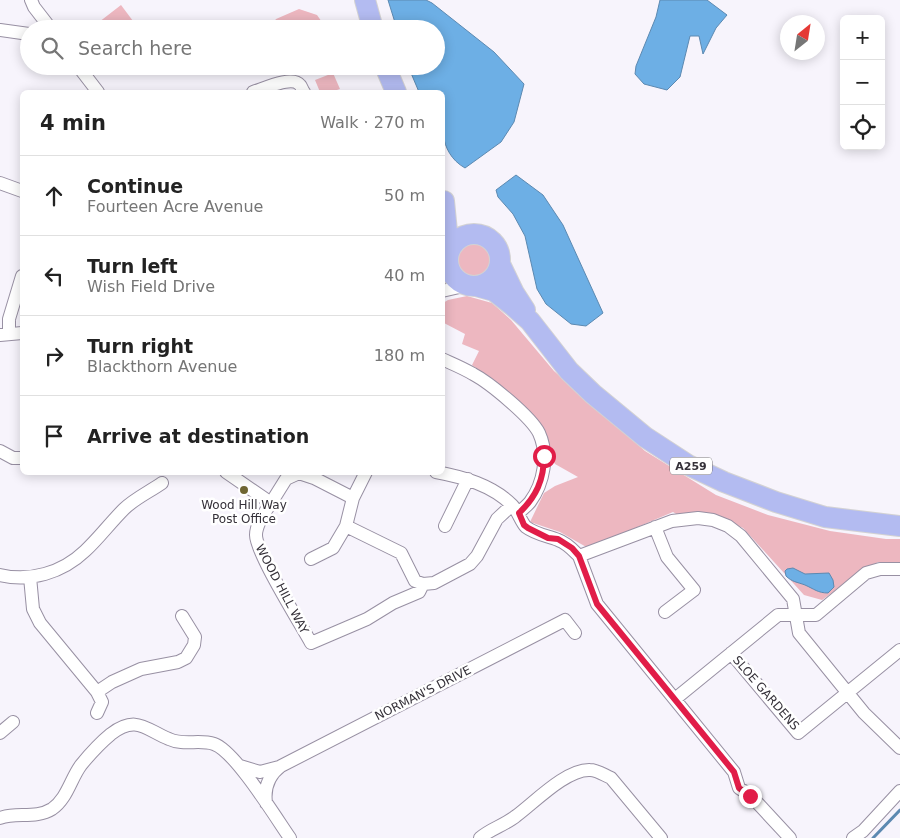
<!DOCTYPE html>
<html lang="en">
<head>
<meta charset="utf-8">
<style>
	body { margin:0; font-family:"DejaVu Sans",sans-serif; background:#f6f6f6; color:#222 }
	.controls { position:absolute; right:15px; top:15px; display:grid; overflow:hidden; border-radius:8px; box-shadow:0 2px 12px #0003 }
	.controls button { width:45px; height:45px; display:grid; place-items:center; padding:0; border:0; border-bottom:1px solid #e0e0e0; background:#fff; color:#222; font:25px sans-serif }
	.compass { position:absolute; left:780px; top:15px; width:45px; height:45px; border-radius:50%; background:#fff; box-shadow:0 2px 12px #0003; rotate:30deg }
	.stop { position:absolute; width:15px; height:15px; margin:-11px; border:4px solid #e11d48; border-radius:50%; background:#fff }
	.stop.end { background:#e11d48; border-color:#fff; box-shadow:0 1px 5px #0008 }
	.list { margin:0; padding:0; list-style:none }
	h2 { display:flex; justify-content:space-between; align-items:center; height:65px; margin:0; padding:0 20px; font-size:21px }
	h2 small { font-size:16px; font-weight:400; color:#767676 }
	.list li { display:grid; grid-template-columns:32px 1fr auto; gap:15px; align-items:center; box-sizing:border-box; height:80px; padding:0 20px; border-top:1px solid #e0e0e0 }
	.list b { display:block; font-size:19px; white-space:nowrap }
	.list p { margin:0; font-size:16px; white-space:nowrap; color:#767676 }
	.list em { font-size:16px; font-style:normal; color:#767676 }
	.icon { flex:none; width:28px; height:28px; fill:none; stroke:currentColor; stroke-width:2; stroke-linecap:round; stroke-linejoin:round }
	.map { position:relative; flex:none; width:900px; height:838px; overflow:hidden }
	.search { position:absolute; background:#fff; box-shadow:0 2px 12px #0003; left:20px; top:20px; width:425px; height:55px; display:flex; align-items:center; gap:12px; box-sizing:border-box; padding:0 18px; border-radius:28px; color:#767676; font-size:19px }
	.panel { position:absolute; background:#fff; box-shadow:0 2px 12px #0003; left:20px; top:90px; width:425px; height:385px; border-radius:8px }
	.map>svg:first-child { display:block }
	.green { fill:#edb7c0 }
	.water { fill:#6dafe5; stroke:#5c89b1 }
	.lines { fill:none; stroke-linecap:round; stroke-linejoin:round }
	.stream { stroke:#5c89b1; stroke-width:3 }
	.street-casing { stroke:#9890a3; stroke-width:14 }
	.primary-casing { stroke:#d3d2d3; stroke-width:22 }
	.street { stroke:#fff; stroke-width:12 }
	.primary { stroke:#b3bbf1; stroke-width:20 }
	.route { stroke:#e11d48; stroke-width:6 }
	.poi-dot { fill:#6f6633; stroke:#fff; stroke-width:2 }
	.labels { text-anchor:middle; stroke-width:5; stroke-linejoin:round; paint-order:stroke }
	.shield { fill:#fff; stroke:#726f74; stroke-width:1 }
	.shield-label { font-size:11px; font-weight:bold; fill:#353139 }
	.poi-label { font-size:12px; fill:#353139; stroke:#fff }
	.street-label { font-size:12px; fill:#353139; stroke:#fff }
</style>
</head>
<body>
<div class="map">
<svg width="900" height="838" viewBox="0 0 900 838">
	<rect width="100%" height="100%" fill="#f7f4fc"/>
	<path class="green" d="M121 5 136 25 131 29H90Z
		M299 9 317 15 324 25 322 29H269L276 19Z
		M333 73 340 89 331 92H320L315 80Z
		M457 259a18 18 0 1 1 36 0a18 18 0 1 1-36 0Z
		M467 296 492 303 511 320 554 371 645 451 716 495 768 515 830 531 886 539H900V562H878L861 572 822 600 804 595 743 528 712 514 694 512 678 515 673 512 588 548 560 532 530 522 544 493 555 486 578 477 555 464 517 400 472 365 479 351 462 344 465 334 444 323 443 327V303L448 300Z"/>
	<path class="water" d="M388 0H426L432 3 494 52 524 84 514 122 501 142 465 168C437 152 442 120 442 92H419L408 66H436V29H397Z
		M660 0H707L727 15 716 28 703 54 699 36H690L680 77 667 90 644 84 635 74 636 66 656 17Z
		M516 175 543 195 563 225 603 313 586 326 571 324 546 304 537 289 525 236 513 214 498 197 496 190Z
		M793 568 805 574 829 573 833 580 834 587 828 593C818 593 814 589 805 585 797 582 792 582 786 576L785 571 787 569Z"/>
	<g class="lines">
		<path class="stream" d="M873 838 900 810"/>
		<g class="street-casing">
			<path id="street" d="M31 0 34 7 51 29
				M0 30 29 34
				M78 66 98 92
				M253 92C263 89 292 75 300 85 302 87 302 90 304 92
				M0 183 22 191
				M442 271 448 261
				M442 291 468 285
				M9 333V319L22 276
				M0 335 22 333
				M442 359C453 364 463 368 473 374 490 383 531 417 539 433 549 455 544 483 530 502 527 506 522 509 519 513
				M0 451 13 458H22
				M226 472 271 503C265 512 256 524 256 535 256 553 300 623 311 643L367 619 393 603 419 592 423 584
				M436 472C463 477 492 485 512 505 518 511 521 522 526 527 535 534 548 536 558 540 567 543 573 550 579 556L597 604 734 772 739 788 750 795 790 838
				M353 498 346 526 401 553 415 581 423 584 434 583 470 564 477 556 497 519 512 505
				M271 503 286 479 299 473 314 478 353 498 366 472
				M445 526 468 479
				M655 527 667 557 694 590 665 612
				M579 556 672 521 698 518 713 520 728 526 741 536 793 599 799 633 864 713 900 748
				M311 559 333 548 346 526
				M0 575C30 582 62 573 85 551 99 538 110 523 124 509 134 499 149 492 162 483
				M30 577 33 609 40 623 97 692 102 702 97 713
				M731 653 798 733 900 650
				M97 692 112 682 141 669 178 662 186 658 194 645 195 637 182 616
				M675 699 778 615H816L866 573 880 569H900
				M0 733 13 722
				M240 766 260 772 279 767
				M266 803C264 788 269 775 281 766L565 620 575 633
				M0 818C16 812 36 819 52 809 67 799 71 778 81 765 90 754 100 743 111 734 136 715 145 729 169 739 184 746 199 739 214 744 235 751 276 818 290 838
				M480 838C490 829 505 825 516 816 534 803 566 769 590 770 597 770 604 775 611 778L661 838
				M853 838 863 831 900 791"/>
		</g>
		<g class="primary-casing">
			<path id="primary" d="M365 0 373 29
				M385 66 396 92
				M444 201 449 252
				M448 260a26 26 0 1 1 52 0a26 26 0 1 1-52 0Z
				M500 264 514 293 525 310
				M476 286 494 291 513 306 530 321 569 371 593 394 645 437 688 465 724 482 776 502 825 517 900 526"/>
		</g>
		<use href="#street" class="street"/>
		<use href="#primary" class="primary"/>
	</g>
	<g class="lines">
		<path class="route" d="M544 456C544 480 536 497 519 513L524 525 528 528 548 538 558 539 572 548 579 556 597 604 734 772 739 788 750 796"/>
	</g>
	<circle class="poi-dot" cx="244" cy="490" r="5"/>
	<g class="labels">
		<rect class="shield" x="670" y="457.5" width="42" height="17" rx="4"/>
		<g class="shield-label">
			<text x="691" y="470">A259</text>
		</g>
		<g class="poi-label">
			<text x="244" y="509">Wood Hill Way<tspan x="244" dy="14">Post Office</tspan></text>
		</g>
		<g class="street-label">
			<text transform="translate(282 589) rotate(62)" y="4">WOOD HILL WAY</text>
			<text transform="translate(423 693) rotate(-27)" y="4">NORMAN'S DRIVE</text>
			<text transform="translate(766 693) rotate(49)" y="4">SLOE GARDENS</text>
		</g>
	</g>
</svg>
<div class="controls">
<button>+</button>
<button>−</button>
<button><svg class="icon" aria-label="locate" viewBox="0 0 24 24"><circle cx="12" cy="12" r="6"/><path d="M12 2v4M12 18v4M2 12h4M18 12h4"/></svg></button>
</div>
<svg class="compass" viewBox="-18 -18 36 36"><path d="M0-13l5 13h-10z" fill="#e53935"/><path d="M0 13l5-13h-10z" fill="#767676"/></svg>
<div class="stop" style="left:544px;top:456px"></div>
<div class="stop end" style="left:750px;top:796px"></div>
<div class="search"><svg class="icon" aria-label="search" viewBox="0 0 24 24"><circle cx="10" cy="10" r="6"/><path d="M15 15l6 6"/></svg>Search here</div>
<section class="panel">
<h2>4 min<small>Walk · 270 m</small></h2>
<ul class="list">
<li><svg class="icon" aria-label="ahead" viewBox="0 0 24 24"><path d="M12 20V5M6 11l6-6 6 6"/></svg><div><b>Continue</b><p>Fourteen Acre Avenue</p></div><em>50 m</em></li>
<li><svg class="icon" aria-label="left" viewBox="0 0 24 24"><path d="M17 20v-9H6M10 6l-5 5 5 5"/></svg><div><b>Turn left</b><p>Wish Field Drive</p></div><em>40 m</em></li>
<li><svg class="icon" aria-label="right" viewBox="0 0 24 24"><path d="M7 20v-9h11M14 6l5 5-5 5"/></svg><div><b>Turn right</b><p>Blackthorn Avenue</p></div><em>180 m</em></li>
<li><svg class="icon" aria-label="arrive" viewBox="0 0 24 24"><path d="M6 21V4h12l-3 4 3 4H6"/></svg><div><b>Arrive at destination</b></div></li>
</ul>
</section>
</div>
</body>
</html>
